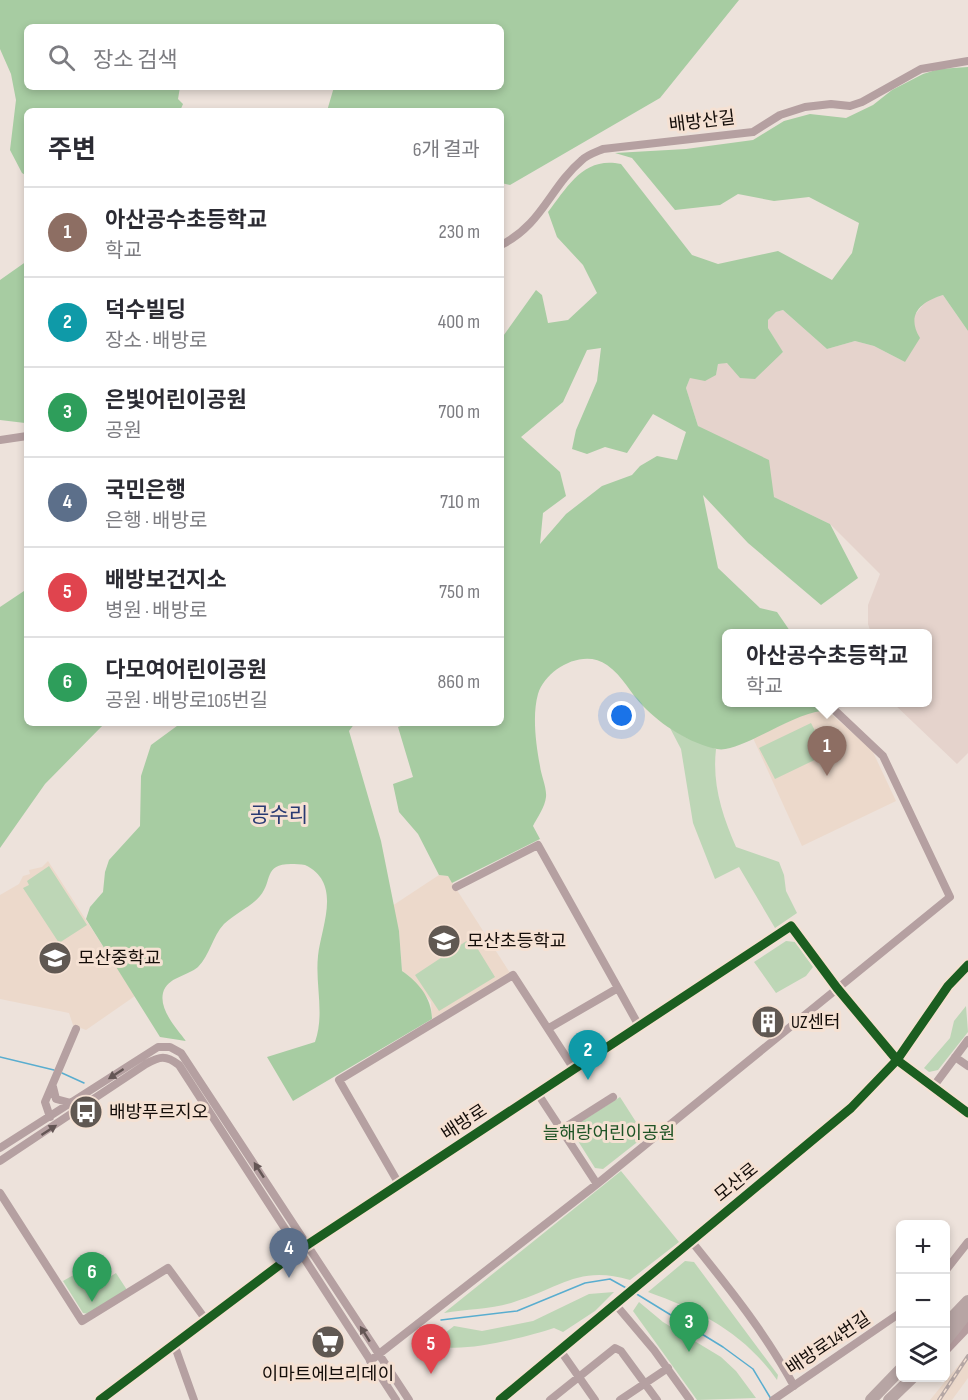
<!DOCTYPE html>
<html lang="ko">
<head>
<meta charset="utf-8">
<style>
	body { margin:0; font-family:"Sofia Sans Condensed","Noto Sans KR",sans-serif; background:#f7f7f7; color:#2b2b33 }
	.controls { position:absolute; right:18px; bottom:18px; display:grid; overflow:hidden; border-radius:9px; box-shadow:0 3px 9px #0003 }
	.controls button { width:54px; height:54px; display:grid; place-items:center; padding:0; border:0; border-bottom:2px solid #e1e1e2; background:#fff; color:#2b2b33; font:30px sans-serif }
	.you { position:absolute; left:622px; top:716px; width:21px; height:21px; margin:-15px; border:4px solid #fff; border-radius:50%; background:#1a73e8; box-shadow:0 0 0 9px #1a73e833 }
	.badge { display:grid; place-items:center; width:39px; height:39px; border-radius:50%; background:#605852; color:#fff; font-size:20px; font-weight:700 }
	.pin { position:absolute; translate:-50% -50px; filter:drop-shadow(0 2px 3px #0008) }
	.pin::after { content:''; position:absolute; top:32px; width:21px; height:18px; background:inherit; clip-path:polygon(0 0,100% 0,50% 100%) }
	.popup { position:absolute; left:722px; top:629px; width:210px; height:78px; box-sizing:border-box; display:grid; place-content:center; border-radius:9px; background:#fff; filter:drop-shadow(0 2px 4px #0005); font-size:20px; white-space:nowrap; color:#7c7c81 }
	.popup b { font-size:22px; color:#2b2b33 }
	.popup::after { content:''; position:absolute; left:50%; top:100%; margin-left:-12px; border:12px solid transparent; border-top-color:#fff }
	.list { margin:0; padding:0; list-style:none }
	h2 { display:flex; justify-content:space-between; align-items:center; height:78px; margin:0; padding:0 24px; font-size:26px }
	h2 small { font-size:20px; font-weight:400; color:#7c7c81 }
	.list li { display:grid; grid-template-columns:39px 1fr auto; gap:18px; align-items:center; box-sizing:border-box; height:90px; padding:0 24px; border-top:2px solid #e1e1e2 }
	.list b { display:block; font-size:22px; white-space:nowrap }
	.list p { margin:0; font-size:20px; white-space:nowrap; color:#7c7c81 }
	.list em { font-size:20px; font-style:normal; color:#7c7c81 }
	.icon { flex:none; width:33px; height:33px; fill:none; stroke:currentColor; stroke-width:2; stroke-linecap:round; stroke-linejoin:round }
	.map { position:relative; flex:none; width:968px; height:1400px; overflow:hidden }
	.search { position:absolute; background:#fff; box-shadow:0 3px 9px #0003; left:24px; top:24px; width:480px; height:66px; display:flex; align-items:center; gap:15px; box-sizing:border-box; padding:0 21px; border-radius:9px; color:#7c7c81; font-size:22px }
	.panel { position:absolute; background:#fff; box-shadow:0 3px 9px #0003; left:24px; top:108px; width:480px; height:618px; border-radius:9px }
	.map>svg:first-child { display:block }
	.built { fill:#ecd9cb }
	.industrial { fill:#e5d3cc }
	.green { fill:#bdd6b6 }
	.forest { fill:#a7cca2; fill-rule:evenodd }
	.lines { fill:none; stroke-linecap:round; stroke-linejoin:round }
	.stream { stroke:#59adcf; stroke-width:1.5 }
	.minor { stroke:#b5a0a1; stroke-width:8 }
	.major { stroke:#b59d9f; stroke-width:10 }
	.highway { stroke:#b7a5a4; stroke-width:12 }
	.rail-casing { stroke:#b4a6a4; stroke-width:4 }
	.rail { stroke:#f5e1d3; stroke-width:1.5; stroke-dasharray:4.5; stroke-linecap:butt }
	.cycleway-casing { stroke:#f5e1d3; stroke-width:13 }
	.cycleway { stroke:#1b5e20; stroke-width:9 }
	.oneway { fill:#645655 }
	.labels { text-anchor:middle; stroke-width:6; stroke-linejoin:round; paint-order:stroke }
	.street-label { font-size:18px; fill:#140d09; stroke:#f5e1d3 }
	.poi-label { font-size:18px; fill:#140d09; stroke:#f5e1d3; text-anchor:start }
	.park-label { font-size:18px; fill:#1e5325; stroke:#f5e1d3 }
	.quarter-label { font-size:21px; fill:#283972; stroke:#f5e1d3 }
</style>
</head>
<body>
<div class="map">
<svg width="968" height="1400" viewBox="0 0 968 1400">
	<rect width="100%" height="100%" fill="#ede2db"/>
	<path class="built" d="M822 711 830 713 872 750 896 801 802 846 753 738 807 713Z
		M48 861 135 996 86 1030 73 1025 69 1013 0 999V895L19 884 23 876 30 874 29 870 42 867Z
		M439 875 448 876 510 973 432 1019 431 1002 409 976 402 971 399 931 392 906Z
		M966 1356 968 1359V1378L952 1400H930Z"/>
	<path class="industrial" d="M943 295 968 331V753L957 764 893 703 928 702V634L871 633 868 624V605L880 574 830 524 774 497 698 426 686 388 690 378 716 375 718 364 783 353 768 328V320L776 312 783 310 827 349 855 341 874 346 905 362 914 316 927 300Z"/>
	<path class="green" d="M811 723 827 754 775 779 759 748Z
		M670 728 687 738 716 749C712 784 722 815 736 847L779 862 784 875 786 891 797 913 775 928 739 867 715 879 713 874 693 823 681 749Z
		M49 866 87 925 59 943 23 888 29 885 27 881Z
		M471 938 495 977 439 1011 415 975Z
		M786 941 795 942 813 967 806 976 776 993 754 962Z
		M966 1006 968 1032 938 1070 929 1072 924 1068 950 1038 954 1021Z
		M620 1097 645 1136 603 1169 595 1168 573 1133 576 1125Z
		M621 1171 679 1242 630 1280C579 1265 560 1288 514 1302 493 1309 467 1309 444 1313Z
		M685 1261 694 1262 778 1375 777 1380C744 1333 701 1311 648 1292Z
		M77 1273 88 1290 116 1273 127 1290 89 1314 83 1313 63 1281Z
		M614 1292 595 1311 563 1332 554 1328C530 1336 452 1357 432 1343L454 1326 482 1331 533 1321 589 1294Z
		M639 1302 663 1322 721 1357 736 1371 756 1398 697 1400 633 1311Z"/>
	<path class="forest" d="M0 0H739L660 98 510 185 501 183V111H327L334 87H501V27H27V87H180L178 99 183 104 180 111H27V176L22 173 10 150 16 100 11 74 0 49Z
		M968 67V331L943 295C920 302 906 315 920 338L905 362 874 346 855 341 827 349 783 310 776 312 768 320V328L783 352 755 379 740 378 727 363 718 364 716 375 705 381 690 378 686 388 698 426 769 460 774 497 830 524 858 578 821 605 748 543 703 495 718 568 760 608 777 612 790 631 789 634H726V702L814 703 822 711C790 714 739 754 717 749 691 744 661 725 643 706 630 693 623 676 607 665 583 648 546 669 538 694 532 715 536 745 540 766 541 775 547 788 546 797 545 807 537 818 533 826L540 839 452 883 448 876 439 875 418 834 399 812 393 784 413 777 398 727 409 723H501V339L536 290 542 295 548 323 568 320 597 293 583 265 557 237 548 212C568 186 584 156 621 164L692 255 718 264 778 251 832 280 852 253 859 223 809 197 774 201 738 194 720 205 675 210 632 158 615 153 686 149 753 140 784 121 810 114 846 118 873 105 892 90 923 74 939 69ZM601 348 597 381 576 430 572 449 587 454 605 447 627 453 653 414 686 432 677 460 657 456 640 466 632 475 602 486 566 514 540 544 543 513 566 496 560 472 521 437 563 402 587 350Z
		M27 261V431L25 423 0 420V280Z
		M27 589V723H105L45 784 0 848V607Z
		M181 723H355L349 731 381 841 399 931 402 971C418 982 432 998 432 1019L293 1101 267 1057 315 1042C325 1014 315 985 318 956 321 927 343 883 305 865 301 864 295 864 291 864 263 864 273 881 260 896 252 906 234 914 224 924 212 937 210 955 198 967 188 976 167 977 163 993 159 1010 177 1029 186 1041L160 1037 86 919 90 907 103 892 105 872 109 860 140 826 141 776 151 745Z"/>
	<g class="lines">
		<path class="stream" d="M0 1057 54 1070
			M62 1073 84 1083
			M635 1293 723 1347 753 1369 771 1399
			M441 1320 517 1311 585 1283 610 1279 628 1289"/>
		<path class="minor" d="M501 245C542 225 550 187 582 160 587 155 596 152 603 149L753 132 780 115 805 107 831 104 850 106 862 102 921 69 968 61
			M0 440 27 436
			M456 887 538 845 618 988 549 1028
			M618 988 639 1026
			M955 1057 968 1066
			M53 1087 56 1099 71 1103
			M933 1087 968 1040
			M538 1094 597 1184
			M50 1117 45 1102 76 1029
			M561 1130 613 1097
			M0 1148 158 1047H170L181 1053 409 1400
			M0 1161 146 1064C160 1056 166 1055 179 1065L396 1400
			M399 1184 339 1080 513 975 574 1069
			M0 1193 82 1321 168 1268 206 1320
			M692 1242C730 1289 766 1334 794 1386
			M946 1270 968 1242
			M616 1305 654 1350 690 1400
			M174 1344 194 1400
			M560 1350 595 1400
			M370 1361 597 1184 950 897 883 756 828 704
			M100 1400 298 1251 791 926 837 988 897 1060 968 1113
			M500 1400 851 1108 897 1060 948 986 968 965
			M550 1400 615 1348 621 1351 657 1400
			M620 1400 668 1368
			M773 1400 900 1313"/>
		<path class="major" d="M946 1349 968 1326"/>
		<path class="highway" d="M946 1324 968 1301
			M946 1340 968 1312
			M871 1400 900 1370
			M889 1400 912 1378"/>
		<g class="rail-casing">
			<path id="rail" d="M939 1400 968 1356"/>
		</g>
		<use href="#rail" class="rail"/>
		<g class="cycleway-casing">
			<path id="cycleway" d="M100 1400 298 1251 791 926 837 988 897 1060 968 1113
				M500 1400 851 1108 897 1060 948 986 968 965"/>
		</g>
		<use href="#cycleway" class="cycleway"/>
	</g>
	<defs><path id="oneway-solid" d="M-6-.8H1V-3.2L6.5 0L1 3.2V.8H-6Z" transform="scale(1.5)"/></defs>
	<g class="oneway">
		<use href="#oneway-solid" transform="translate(116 1074) rotate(147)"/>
		<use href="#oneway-solid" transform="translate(49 1130) rotate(-33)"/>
		<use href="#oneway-solid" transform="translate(259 1170) rotate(-123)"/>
		<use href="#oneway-solid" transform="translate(365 1334) rotate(-122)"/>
	</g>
	<defs>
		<g id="school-disc" transform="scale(1.725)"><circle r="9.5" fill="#605852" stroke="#f5e1d3"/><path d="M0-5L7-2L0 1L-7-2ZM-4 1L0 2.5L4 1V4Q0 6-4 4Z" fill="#fff"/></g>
		<g id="building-disc" transform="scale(1.725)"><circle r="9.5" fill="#605852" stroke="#f5e1d3"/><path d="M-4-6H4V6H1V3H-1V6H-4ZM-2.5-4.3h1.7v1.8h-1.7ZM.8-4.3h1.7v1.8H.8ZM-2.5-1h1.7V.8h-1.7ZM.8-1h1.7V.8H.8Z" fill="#fff"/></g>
		<g id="bus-disc" transform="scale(1.725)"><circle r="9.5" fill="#605852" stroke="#f5e1d3"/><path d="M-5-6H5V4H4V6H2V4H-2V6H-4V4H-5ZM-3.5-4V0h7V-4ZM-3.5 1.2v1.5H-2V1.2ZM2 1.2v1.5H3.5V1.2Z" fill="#fff"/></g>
		<g id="supermarket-disc" transform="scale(1.725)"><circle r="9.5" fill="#605852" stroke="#f5e1d3"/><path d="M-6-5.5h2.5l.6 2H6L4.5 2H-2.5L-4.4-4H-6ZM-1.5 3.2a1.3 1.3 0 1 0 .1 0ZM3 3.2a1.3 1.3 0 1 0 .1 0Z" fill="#fff"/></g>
	</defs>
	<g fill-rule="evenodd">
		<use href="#school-disc" x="444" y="941"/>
		<use href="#school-disc" x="55" y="958"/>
		<use href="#building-disc" x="768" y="1022"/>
		<use href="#bus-disc" x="86" y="1112"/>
		<use href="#supermarket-disc" x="328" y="1342"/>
	</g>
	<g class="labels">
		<g class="street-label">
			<text transform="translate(702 121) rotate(-7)" y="6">배방산길</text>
			<text transform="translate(464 1122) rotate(-33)" y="6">배방로</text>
			<text transform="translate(736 1182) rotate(-39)" y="6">모산로</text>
			<text transform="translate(828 1343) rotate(-34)" y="6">배방로14번길</text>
		</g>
		<g class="poi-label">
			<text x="467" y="947">모산초등학교</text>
			<text x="78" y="964">모산중학교</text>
			<text x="791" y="1028">UZ센터</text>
			<text x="109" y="1118">배방푸르지오</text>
			<text x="328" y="1380" text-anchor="middle">이마트에브리데이</text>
		</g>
		<g class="park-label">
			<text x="609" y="1139">늘해랑어린이공원</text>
		</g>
		<g class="quarter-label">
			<text x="279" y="822">공수리</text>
		</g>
	</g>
</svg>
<div class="controls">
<button>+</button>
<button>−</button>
<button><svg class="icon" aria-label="layers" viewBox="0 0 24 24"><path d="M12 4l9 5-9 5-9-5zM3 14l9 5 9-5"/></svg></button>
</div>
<div class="you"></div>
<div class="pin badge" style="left:827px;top:776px;background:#8d6e63">1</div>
<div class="popup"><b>아산공수초등학교</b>학교</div>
<div class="pin badge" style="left:588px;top:1080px;background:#0f9aa8">2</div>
<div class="pin badge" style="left:689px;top:1352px;background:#2e9e5b">3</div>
<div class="pin badge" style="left:289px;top:1278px;background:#5c6f8a">4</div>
<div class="pin badge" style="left:431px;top:1374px;background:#e0444e">5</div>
<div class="pin badge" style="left:92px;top:1302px;background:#2e9e5b">6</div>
<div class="search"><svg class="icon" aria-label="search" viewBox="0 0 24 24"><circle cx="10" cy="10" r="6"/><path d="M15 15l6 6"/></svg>장소 검색</div>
<section class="panel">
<h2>주변<small>6개 결과</small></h2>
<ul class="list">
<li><span class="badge" style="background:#8d6e63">1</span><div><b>아산공수초등학교</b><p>학교</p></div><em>230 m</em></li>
<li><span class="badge" style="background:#0f9aa8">2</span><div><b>덕수빌딩</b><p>장소 · 배방로</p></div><em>400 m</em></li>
<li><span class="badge" style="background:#2e9e5b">3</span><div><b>은빛어린이공원</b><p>공원</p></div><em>700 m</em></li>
<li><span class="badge" style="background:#5c6f8a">4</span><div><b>국민은행</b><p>은행 · 배방로</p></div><em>710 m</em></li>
<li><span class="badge" style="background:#e0444e">5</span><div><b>배방보건지소</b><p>병원 · 배방로</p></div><em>750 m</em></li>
<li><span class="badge" style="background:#2e9e5b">6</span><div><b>다모여어린이공원</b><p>공원 · 배방로105번길</p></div><em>860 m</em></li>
</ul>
</section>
</div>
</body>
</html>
